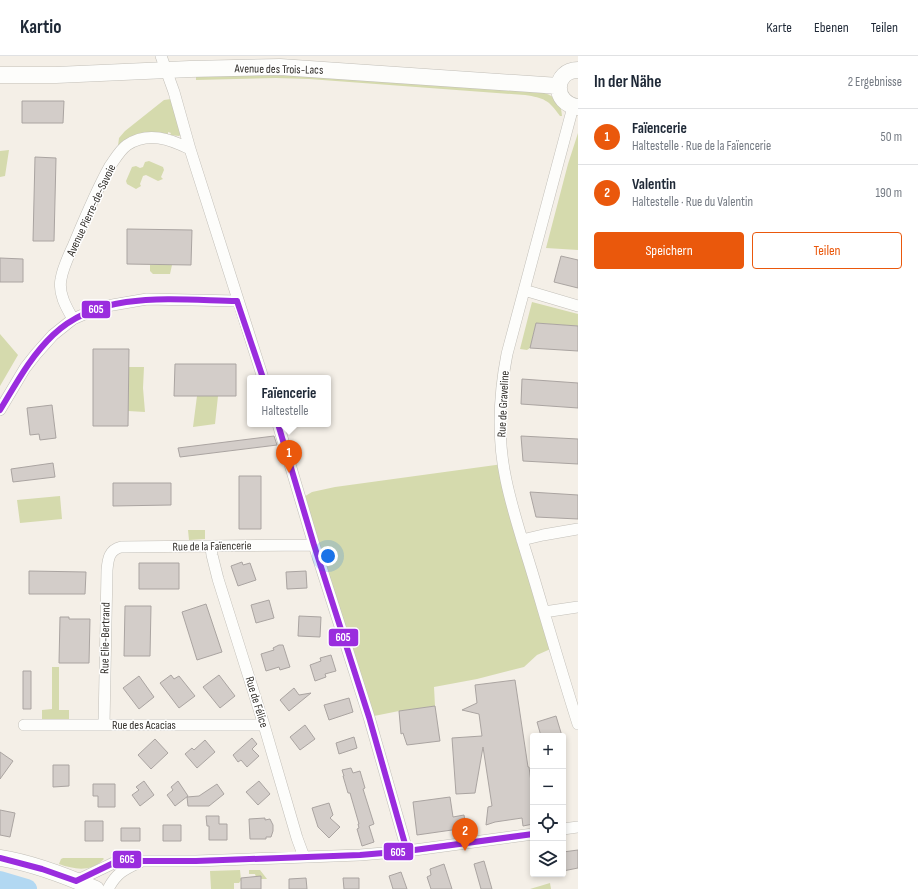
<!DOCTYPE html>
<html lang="de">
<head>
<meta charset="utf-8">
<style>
	body { margin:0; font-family:"Sofia Sans Condensed",sans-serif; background:#f6f6f7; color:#1f2937 }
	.controls { position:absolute; right:12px; bottom:12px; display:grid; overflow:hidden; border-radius:4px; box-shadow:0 2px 6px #0003 }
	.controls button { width:36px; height:36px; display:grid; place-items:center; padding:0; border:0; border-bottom:1px solid #e0e1e3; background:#fff; color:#1f2937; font:20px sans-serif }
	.you { position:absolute; left:328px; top:500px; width:14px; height:14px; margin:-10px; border:3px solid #fff; border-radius:50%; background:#1a73e8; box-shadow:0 0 0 6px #1a73e833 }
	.badge { display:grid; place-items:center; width:26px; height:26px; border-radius:50%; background:#ea580c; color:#fff; font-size:13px; font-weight:700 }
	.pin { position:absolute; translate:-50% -33px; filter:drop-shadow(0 1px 2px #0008) }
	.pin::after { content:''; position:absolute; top:21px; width:14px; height:12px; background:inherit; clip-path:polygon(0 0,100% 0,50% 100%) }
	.popup { position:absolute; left:247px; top:319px; width:84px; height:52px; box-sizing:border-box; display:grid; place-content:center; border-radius:4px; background:#fff; filter:drop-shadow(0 1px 3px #0005); font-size:13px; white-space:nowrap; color:#747a83 }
	.popup b { font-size:15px; color:#1f2937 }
	.popup::after { content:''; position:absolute; left:50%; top:100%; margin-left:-8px; border:8px solid transparent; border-top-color:#fff }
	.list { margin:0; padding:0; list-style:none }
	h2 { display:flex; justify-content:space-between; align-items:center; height:52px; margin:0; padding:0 16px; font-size:17px }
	h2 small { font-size:13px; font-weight:400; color:#747a83 }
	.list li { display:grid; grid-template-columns:26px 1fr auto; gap:12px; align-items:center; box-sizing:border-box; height:56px; padding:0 16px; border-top:1px solid #e0e1e3 }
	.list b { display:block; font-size:15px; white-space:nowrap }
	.list p { margin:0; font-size:13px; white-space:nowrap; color:#747a83 }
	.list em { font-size:13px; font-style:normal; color:#747a83 }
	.actions { display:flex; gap:8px; padding:12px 16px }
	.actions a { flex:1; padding:9px 0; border:1px solid #ea580c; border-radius:4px; text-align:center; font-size:14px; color:#ea580c }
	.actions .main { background:#ea580c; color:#fff }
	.icon { flex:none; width:22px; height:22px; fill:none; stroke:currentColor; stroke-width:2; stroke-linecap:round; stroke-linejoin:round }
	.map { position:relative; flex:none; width:578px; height:833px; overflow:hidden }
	header { display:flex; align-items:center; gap:24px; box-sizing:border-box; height:56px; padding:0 20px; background:#fff; border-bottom:1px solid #e0e1e3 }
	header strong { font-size:19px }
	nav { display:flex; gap:22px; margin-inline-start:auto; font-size:14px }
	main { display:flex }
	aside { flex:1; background:#fff }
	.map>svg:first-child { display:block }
	.green { fill:#d5daad }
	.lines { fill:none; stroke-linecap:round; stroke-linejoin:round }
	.river { stroke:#b2d8f2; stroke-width:20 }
	.building { fill:#d3cdc9; stroke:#aaa4a1 }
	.street-casing { stroke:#c2bfb8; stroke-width:12 }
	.secondary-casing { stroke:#c2bfb8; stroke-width:17 }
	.street { stroke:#fdfdfb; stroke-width:11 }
	.secondary { stroke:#fdfdfb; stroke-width:16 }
	.bus-1-casing { stroke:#fff; stroke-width:9 }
	.bus-1 { stroke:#9a2cde; stroke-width:6 }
	.labels { text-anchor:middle; stroke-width:3; stroke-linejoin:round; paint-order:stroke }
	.street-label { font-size:12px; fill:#322f2a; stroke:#fff }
	.line-badge { stroke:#fff; stroke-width:1.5 }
	.badge-label { font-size:11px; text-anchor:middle; font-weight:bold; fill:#fff }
</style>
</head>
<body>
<header>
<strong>Kartio</strong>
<nav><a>Karte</a><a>Ebenen</a><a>Teilen</a></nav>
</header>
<main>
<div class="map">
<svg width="578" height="833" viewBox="0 0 578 833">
	<rect width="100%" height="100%" fill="#f4efe7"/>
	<path class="green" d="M295 18 544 37C557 41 561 47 562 60H560C549 44 544 42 525 39L309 23 276 22 196 24V20Z
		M171 43 182 78 179 80 170 79 171 77 168 76V78C144 73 137 77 118 90L119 82 125 75 164 44Z
		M578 77V194L546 192 568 108Z
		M9 94 5 120 0 121V95Z
		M149 105 163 111 164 114 161 121 163 123 158 125 146 119 143 120 140 128 141 130 136 133 127 128 126 125 132 111 136 110 140 112 143 111 145 106Z
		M150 209H172L170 218H153L150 215Z
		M532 246 578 258V270L536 267 530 292 527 294 520 293Z
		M0 278 18 299 0 330Z
		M129 311H144L143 332 145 356 128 355Z
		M197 340H218L215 368 193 371Z
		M503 408 555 591 537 599 524 611 477 623 434 631 435 650 399 655 369 661 302 442 312 436 335 431Z
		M60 440 62 463 20 467 17 444Z
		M188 474H205V483L189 484Z
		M52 611H59V654H69V666H42V654L52 653Z
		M63 802H103L104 803C91 816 76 814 59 808L61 803Z
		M240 814 241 824 239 827H234V833H211L210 815Z
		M249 814H260L267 823H261L256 821 255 818H249Z
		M550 827 551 833H530Z"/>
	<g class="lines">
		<path class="river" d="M0 825 27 833"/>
	</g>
	<path class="building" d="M22 45H64L63 67H22Z
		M35 101 56 102 54 185H33Z
		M127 173 192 174 191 209 127 208Z
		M561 200 578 204V232L554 226Z
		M0 202 23 203V226H0Z
		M536 267 578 270V295L530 292Z
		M93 293H129L128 370H93Z
		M175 308H236V340H174Z
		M522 323 578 327V352L521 348Z
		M52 349 56 382 40 384 39 378 30 379 27 352Z
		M274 380 277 389 180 401 178 392Z
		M521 380 578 383V408L523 405Z
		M53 407 55 421 13 426 11 413Z
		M239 420H261V473H239Z
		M113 427H171V449L113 450Z
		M530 436 578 439V463L536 461Z
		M242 506 243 509 250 507 256 524 238 530 231 510Z
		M139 507H179V533H139Z
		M29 515 86 516 85 538H29Z
		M306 515 307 532 287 533 286 516Z
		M269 544 274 562 256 567 251 549Z
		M206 548 222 596 197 604 182 556Z
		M125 550H151L150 600H124Z
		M299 560 321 561 320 581 298 580Z
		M60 561H69V563H90L89 607H59Z
		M279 589H283L290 611 280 614 279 611 266 615 261 598 274 594 273 592Z
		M331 599 336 615 325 618 326 621 315 625 310 609 321 605 320 602Z
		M23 615H31V653H23Z
		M171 619 174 623 179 620 195 640 179 652 160 627Z
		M219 619 235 640 220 652 203 631Z
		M139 620 154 641 139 653 123 632Z
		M515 624 528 711H529L531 726H533V768L523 770 522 762 495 766 486 769 488 751 492 750 483 691 475 737 456 738 452 682 482 680 479 658 462 654 477 647 475 629Z
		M294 632 299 639 311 637 289 655 280 644Z
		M349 642 353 656 329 664 324 649Z
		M435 650 440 685 407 689 403 677 401 678 399 655Z
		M556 660 562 680H541L537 666Z
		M305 669 315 683 300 694 290 681Z
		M354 681 357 692 339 698 336 687Z
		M252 682 257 688 252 693 259 700 247 711 241 704 238 706 233 699Z
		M155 683 168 697 151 713 138 699Z
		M205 684 215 696 197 712 185 698 192 692 194 694Z
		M0 696 13 705 0 723Z
		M53 709H69V730L53 731Z
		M351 712 353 717 360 715 365 732 363 733 374 768 369 770 374 786 362 790 357 773 359 772 358 768H359L350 737H348L343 720H344L342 714Z
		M144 725 154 739 140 750 132 739 139 734 136 731Z
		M178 725 188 740 175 750 167 739 173 734 171 731Z
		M259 725 270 738 258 749 246 736Z
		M93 728H115V751H98V740H93Z
		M217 728 224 738 209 750H188L187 741 199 740Z
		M450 741 453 761 464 759 466 772 417 779 413 746Z
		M329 747 333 759 330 762 340 771 329 782 318 771 312 752Z
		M0 754 15 757 10 781 0 779Z
		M206 760H219V768H227V784H209V770H207Z
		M265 762V764L270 763 273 769V775L271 781H266V783H250L249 763Z
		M85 765H103V785H85Z
		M163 769H181V785H163Z
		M121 772H140V785H121Z
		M578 794V812L563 815V796Z
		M484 805 492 833H481L474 808Z
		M444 808 452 833H431L427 821 431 819 430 813Z
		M401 816 407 833H393L389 820Z
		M261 820V833H241V822Z
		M306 822 307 833H289V823Z
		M343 822H359V833H344Z"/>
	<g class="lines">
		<g class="street-casing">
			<path id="street" d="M161 0 174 36 190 93 263 322
				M573 51 507 298C499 339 497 382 506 424 513 458 525 492 535 526 549 573 563 621 578 668
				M524 234 578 250
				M73 263C66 251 58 237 61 223 63 211 69 199 74 188 84 164 97 133 110 110 115 103 120 94 127 89 148 75 170 83 190 93
				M0 354 25 312 36 298 53 279 73 263 101 251 147 243 237 245
				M278 368 314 489 369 661 403 780 407 795
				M522 484 543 479 578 473
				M211 491 212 499 218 523 264 669 297 782 304 801
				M544 556 578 551
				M24 669H264
				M104 669 107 514C108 503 109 494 121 491L314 489
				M563 773 578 771
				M76 825 122 803 143 805H196L360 799 407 795 533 778
				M108 833C117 816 125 813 142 805"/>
		</g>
		<g class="secondary-casing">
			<path id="secondary" d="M578 14C553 14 552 48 578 51
				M0 19H56L190 13 280 11 559 30
				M0 802C33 807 66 820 96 833"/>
		</g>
		<use href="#street" class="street"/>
		<use href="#secondary" class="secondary"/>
		<g class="bus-1-casing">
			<path id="bus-1" d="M237 245 263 322
				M0 354C16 328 30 301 53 279 101 233 176 244 237 245
				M278 368 314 489 369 661 407 795
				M0 802 42 813 76 825 122 803 143 805H196L360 799 407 795 533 778"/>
		</g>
		<use href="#bus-1" class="bus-1"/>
	</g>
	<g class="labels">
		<g class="street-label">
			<text transform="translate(279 13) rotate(1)" y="4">Avenue des Trois-Lacs</text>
			<text transform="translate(91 154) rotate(-65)" y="4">Avenue Pierre-de-Savoie</text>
			<text transform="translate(503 348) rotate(-87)" y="4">Rue de Graveline</text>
			<text transform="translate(212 490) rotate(-1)" y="4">Rue de la Faïencerie</text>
			<text transform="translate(105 582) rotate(-89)" y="4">Rue Elie-Bertrand</text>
			<text transform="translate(257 646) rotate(73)" y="4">Rue de Félice</text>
			<text x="144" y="673">Rue des Acacias</text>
		</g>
	</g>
	<g class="line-badge">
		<rect x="81" y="244" width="30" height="19" rx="4" fill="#9a2cde"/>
		<rect x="328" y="572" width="31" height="19" rx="4" fill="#9a2cde"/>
		<rect x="383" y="786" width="31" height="19" rx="4" fill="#9a2cde"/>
		<rect x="112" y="794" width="30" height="19" rx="4" fill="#9a2cde"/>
	</g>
	<g class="badge-label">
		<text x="96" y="257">605</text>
		<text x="343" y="585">605</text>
		<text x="398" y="800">605</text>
		<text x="127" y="807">605</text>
	</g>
</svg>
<div class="controls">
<button>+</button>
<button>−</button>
<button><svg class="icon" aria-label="locate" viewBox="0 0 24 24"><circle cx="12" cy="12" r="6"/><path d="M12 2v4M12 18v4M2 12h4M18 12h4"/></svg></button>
<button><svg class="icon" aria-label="layers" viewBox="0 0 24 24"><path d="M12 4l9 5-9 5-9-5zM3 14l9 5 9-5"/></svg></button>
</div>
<div class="you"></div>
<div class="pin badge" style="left:289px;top:417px">1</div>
<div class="popup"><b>Faïencerie</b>Haltestelle</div>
<div class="pin badge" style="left:465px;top:795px">2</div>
</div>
<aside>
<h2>In der Nähe<small>2 Ergebnisse</small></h2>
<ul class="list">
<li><span class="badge">1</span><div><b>Faïencerie</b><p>Haltestelle · Rue de la Faïencerie</p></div><em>50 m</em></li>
<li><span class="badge">2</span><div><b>Valentin</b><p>Haltestelle · Rue du Valentin</p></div><em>190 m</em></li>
</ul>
<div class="actions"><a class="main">Speichern</a><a>Teilen</a></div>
</aside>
</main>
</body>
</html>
